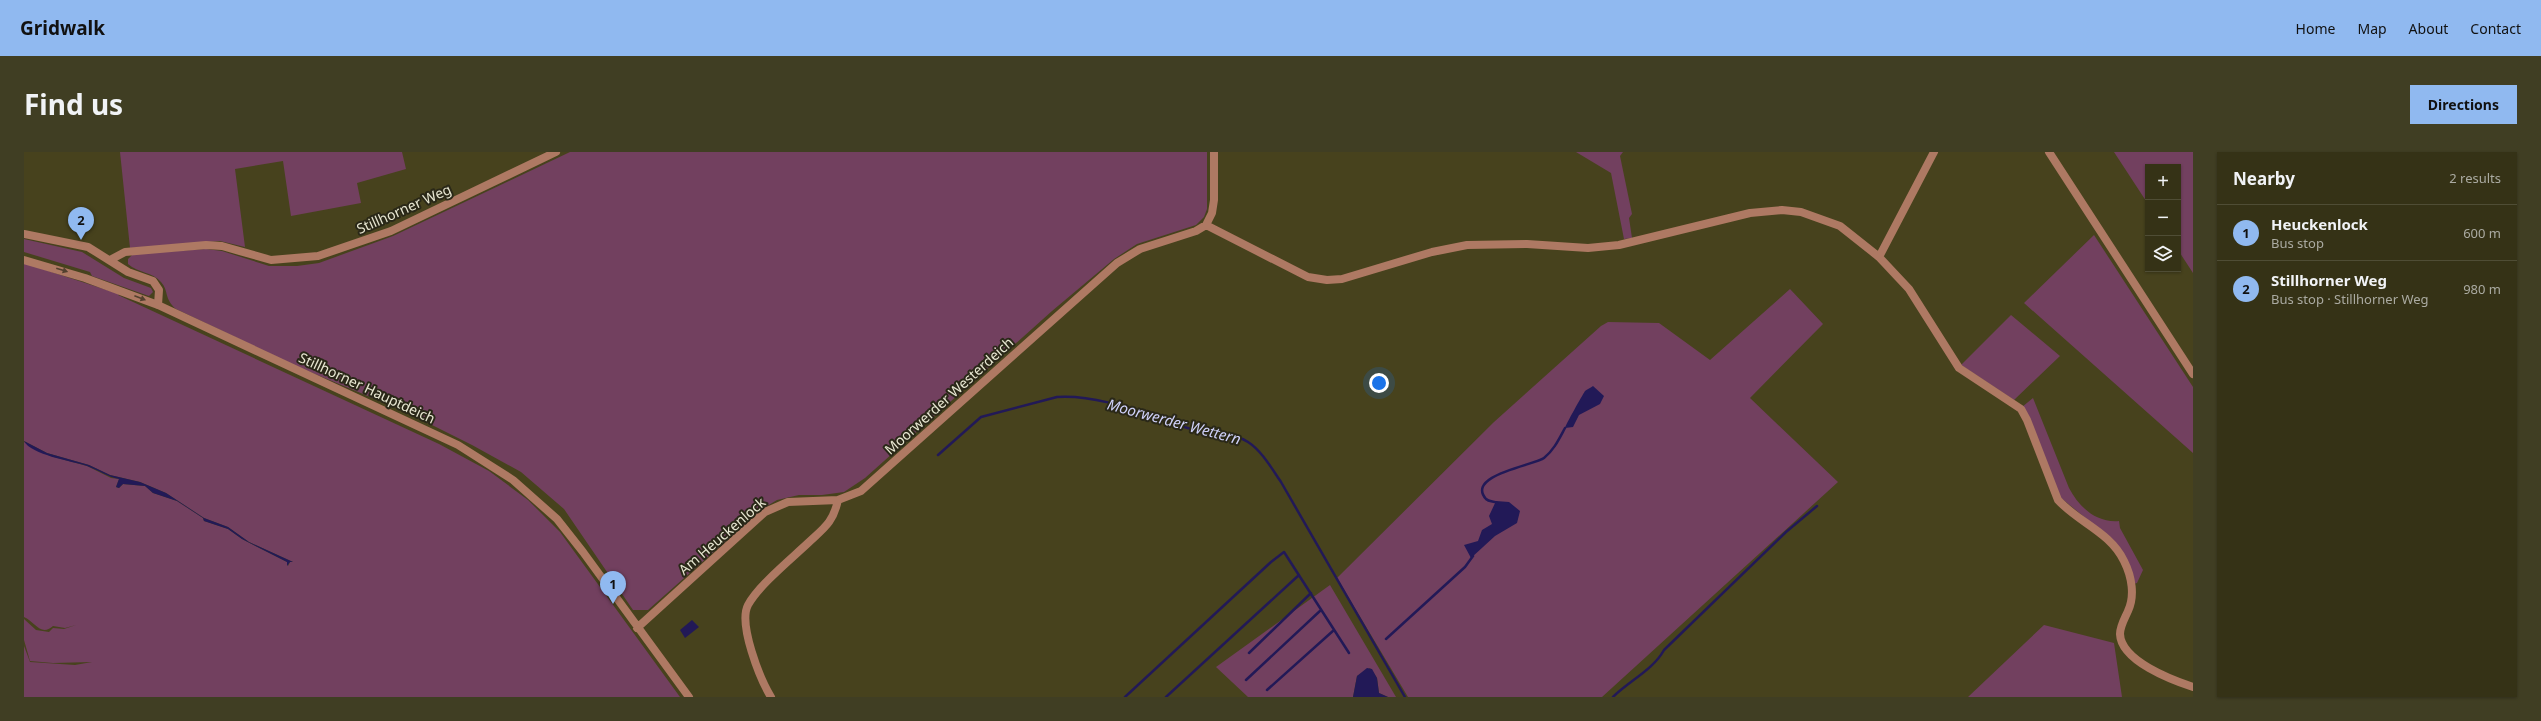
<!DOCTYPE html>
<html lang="en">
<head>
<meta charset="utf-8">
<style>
	body { margin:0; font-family:"Noto Sans",sans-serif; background:#403e23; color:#f1f3f6 }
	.controls { position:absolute; right:12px; top:12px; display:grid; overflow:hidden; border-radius:0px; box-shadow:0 1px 3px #0004 }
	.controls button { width:36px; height:36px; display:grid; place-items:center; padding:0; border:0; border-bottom:1px solid #4f4d35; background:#353216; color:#f1f3f6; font:20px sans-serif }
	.you { position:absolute; left:1355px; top:231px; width:14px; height:14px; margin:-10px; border:3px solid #fff; border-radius:50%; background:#1a73e8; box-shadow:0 0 0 6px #1a73e833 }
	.badge { display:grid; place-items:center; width:26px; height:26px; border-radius:50%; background:#90b9f0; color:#111; font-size:13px; font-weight:700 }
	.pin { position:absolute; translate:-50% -33px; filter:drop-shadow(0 1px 2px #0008) }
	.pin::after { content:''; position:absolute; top:21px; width:14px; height:12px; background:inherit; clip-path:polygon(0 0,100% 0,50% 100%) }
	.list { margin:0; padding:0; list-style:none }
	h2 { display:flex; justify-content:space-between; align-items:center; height:52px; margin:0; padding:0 16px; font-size:17px }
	h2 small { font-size:13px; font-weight:400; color:#aaaaa1 }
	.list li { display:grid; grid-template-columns:26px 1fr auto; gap:12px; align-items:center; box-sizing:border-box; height:56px; padding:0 16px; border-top:1px solid #4f4d35 }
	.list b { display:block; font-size:15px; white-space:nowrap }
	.list p { margin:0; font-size:13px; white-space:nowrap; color:#aaaaa1 }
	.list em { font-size:13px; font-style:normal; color:#aaaaa1 }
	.icon { flex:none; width:22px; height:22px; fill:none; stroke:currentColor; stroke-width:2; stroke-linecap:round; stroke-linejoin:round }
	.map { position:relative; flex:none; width:2169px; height:545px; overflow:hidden; border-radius:0px }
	header { display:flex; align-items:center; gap:24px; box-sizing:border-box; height:56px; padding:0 20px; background:#90b9f0; color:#111 }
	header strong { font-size:19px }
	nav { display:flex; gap:22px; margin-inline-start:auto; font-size:14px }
	.intro { display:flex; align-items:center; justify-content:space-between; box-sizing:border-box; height:96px; padding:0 24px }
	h1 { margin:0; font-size:28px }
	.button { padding:10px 18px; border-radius:0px; background:#90b9f0; color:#111; font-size:14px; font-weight:700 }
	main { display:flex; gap:24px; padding:0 24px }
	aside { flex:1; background:#353216; border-radius:0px; box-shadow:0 1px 3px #0004 }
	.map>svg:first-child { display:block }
	.green { fill:#72405f }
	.water { fill:#221957 }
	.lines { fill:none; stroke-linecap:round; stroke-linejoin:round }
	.stream { stroke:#221957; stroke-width:2.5 }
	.minor { stroke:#ae7963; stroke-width:8 }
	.oneway { fill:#52402e }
	.labels { text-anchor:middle; stroke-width:4; stroke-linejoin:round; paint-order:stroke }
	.street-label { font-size:14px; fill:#e8e7d2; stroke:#2a2818 }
	.water-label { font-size:15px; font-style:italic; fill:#cfd1f9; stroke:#2a2818 }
</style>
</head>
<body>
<header>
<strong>Gridwalk</strong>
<nav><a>Home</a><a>Map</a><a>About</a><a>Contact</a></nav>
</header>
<div class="intro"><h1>Find us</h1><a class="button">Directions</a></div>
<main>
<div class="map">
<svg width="2169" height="545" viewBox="0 0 2169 545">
	<rect width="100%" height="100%" fill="#47421d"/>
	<path class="green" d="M96 0H378L382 17 333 31 337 51 267 64 259 9 211 17 221 95 196 89 106 96Z
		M546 0H1183V57L1180 65 1172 73 1113 92 1090 107 1028 159 841 326 820 340 798 343H775L753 348 738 357 624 458H609L540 357 497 320 448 293 380 259 274 215 152 157C140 147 145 139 137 130 129 120 114 121 104 112V107L109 102 182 97 198 99 245 114H273L295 111 369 84Z
		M1552 0H1599L1596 4 1608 62 1605 66 1608 86 1600 87 1587 21Z
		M2090 0H2169V121L2154 98V15H2124V52Z
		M2070 83 2169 235V301L2000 151Z
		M0 87 58 100 100 126 127 136 129 140 125 144 122 143 68 124 66 120 0 100Z
		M0 111 95 142 94 143 415 292 465 319 504 348 536 380 656 545H0V494L6 510 51 513 68 510 29 511 6 509 0 488V467L12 478 25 480 29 476 40 477 52 473 41 476 29 474C17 485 11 470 0 465V290L26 304 63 314 87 326 95 327 92 335 95 336 99 332 121 334 129 341 153 349 179 366 180 369 204 377 218 387 263 410 264 414 266 410H269L225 390 204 375 180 366 142 341 116 330 86 323 65 313 23 301 0 289Z
		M1766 137 1799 172 1726 246 1814 330 1578 545H1384L1313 426 1470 270 1577 174 1584 170 1635 171 1686 208Z
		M1987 163 2036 204 1990 248 1937 213Z
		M2009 246 2045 336C2055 355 2072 371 2095 369L2096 376 2119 418 2113 431 2109 432 2091 390 2037 346 1998 255Z
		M1306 433 1372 545H1364L1355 541 1353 526 1346 516 1333 524 1329 545H1224L1192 515Z
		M2020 473 2090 491 2098 545H1944Z"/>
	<path class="water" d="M1569 234 1580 244 1576 252 1555 263 1549 275 1541 276C1542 272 1558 244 1561 239 1563 237 1567 236 1569 234Z
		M0 289 23 301 65 313 86 323 116 330 142 341 180 366 204 375 225 390 269 410H266L263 414V410L218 387 204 377 180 369 179 366 153 349 129 341 121 334 99 332 95 336 92 335 95 327C84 325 74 318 63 314 48 309 7 303 0 289Z
		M1472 349 1485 350 1496 359 1493 371 1471 384 1447 406 1440 393 1454 389 1458 378 1468 372 1465 364Z
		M668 468 675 475 661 486 656 478Z
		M1343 516 1348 517 1353 526 1355 541 1364 545H1329L1333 524Z"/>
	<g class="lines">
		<path class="stream" d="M914 303 957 265 1033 245C1082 242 1129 267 1174 279 1191 284 1210 281 1224 290 1238 299 1248 317 1257 330L1381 545
			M1473 351C1470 349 1465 350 1462 347 1441 323 1511 313 1520 306 1530 298 1535 287 1541 276
			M1362 487 1441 415 1449 404
			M1225 501 1287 441
			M1222 528 1297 458
			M1243 538 1310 478
			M1101 545 1247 410 1260 400 1325 501
			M1142 545 1275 423
			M1589 545C1605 529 1629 518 1640 498L1762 380 1793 354"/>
		<path class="minor" d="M2025 0 2169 222
			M1182 73 1284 125 1303 128 1318 127 1408 100 1443 93 1503 92 1564 96 1595 93 1726 61 1758 58 1777 60 1816 74 1855 105 1885 137 1935 216 1997 257 2003 268 2034 348C2055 371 2086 380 2100 409 2108 425 2111 444 2104 459 2101 466 2096 474 2096 482 2097 509 2148 528 2169 535
			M0 82 64 95 104 120 129 129 135 138 134 153
			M1855 105 1910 0
			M0 108 61 126 134 153 434 293 489 328 533 367 559 400 665 545
			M86 108 101 100 182 93 198 94 247 108 294 104 367 79 532 0
			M613 476 741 360 764 350 814 348 837 339 1093 111 1116 97 1172 79 1182 73 1188 61 1190 48V0
			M747 545C736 527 714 472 724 453 734 434 767 407 784 391 800 376 809 371 814 348"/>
	</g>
	<defs><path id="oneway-solid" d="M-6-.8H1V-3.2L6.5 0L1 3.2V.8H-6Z"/></defs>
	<g class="oneway">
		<use href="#oneway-solid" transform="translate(38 118) rotate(17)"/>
		<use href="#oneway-solid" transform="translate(116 146) rotate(21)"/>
	</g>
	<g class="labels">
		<g class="street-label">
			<text transform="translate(380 57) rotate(-24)" y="5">Stillhorner Weg</text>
			<text transform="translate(343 236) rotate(25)" y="5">Stillhorner Hauptdeich</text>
			<text transform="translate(925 244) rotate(-42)" y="5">Moorwerder Westerdeich</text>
			<text transform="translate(698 384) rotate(-41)" y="5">Am Heuckenlock</text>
		</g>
		<g class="water-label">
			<text transform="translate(1150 270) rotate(15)" y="5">Moorwerder Wettern</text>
		</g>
	</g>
</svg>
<div class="controls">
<button>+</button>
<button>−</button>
<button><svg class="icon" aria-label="layers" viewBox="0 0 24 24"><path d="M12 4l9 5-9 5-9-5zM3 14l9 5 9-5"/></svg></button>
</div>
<div class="you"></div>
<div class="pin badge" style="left:589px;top:452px">1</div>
<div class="pin badge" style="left:57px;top:88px">2</div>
</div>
<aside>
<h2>Nearby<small>2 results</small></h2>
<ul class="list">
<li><span class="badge">1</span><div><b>Heuckenlock</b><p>Bus stop</p></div><em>600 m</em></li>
<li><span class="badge">2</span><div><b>Stillhorner Weg</b><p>Bus stop · Stillhorner Weg</p></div><em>980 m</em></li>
</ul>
</aside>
</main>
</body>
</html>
